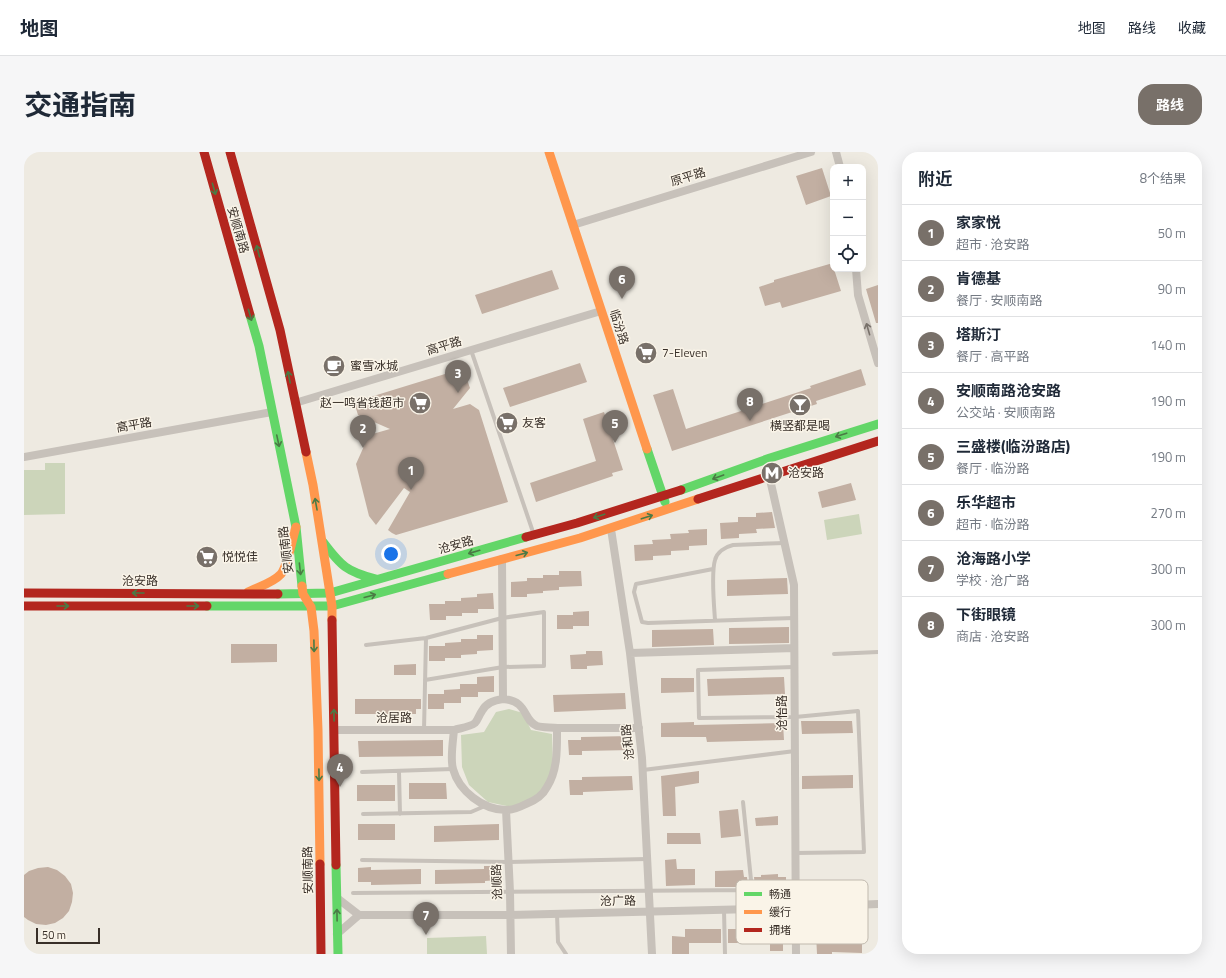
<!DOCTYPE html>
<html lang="zh">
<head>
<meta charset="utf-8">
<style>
	body { margin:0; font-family:"Titillium Web","Noto Sans SC",sans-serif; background:#f6f6f7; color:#1f2937 }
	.controls { position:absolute; right:12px; top:12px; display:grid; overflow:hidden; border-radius:8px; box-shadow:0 4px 16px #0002 }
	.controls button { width:36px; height:36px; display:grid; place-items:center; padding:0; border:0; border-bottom:1px solid #e0e1e3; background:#fff; color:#1f2937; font:20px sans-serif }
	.scale { position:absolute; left:12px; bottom:10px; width:64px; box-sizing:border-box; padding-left:4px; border:2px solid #382f28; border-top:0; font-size:11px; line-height:14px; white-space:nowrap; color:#382f28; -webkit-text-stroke:3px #faf4e8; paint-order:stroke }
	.you { position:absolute; left:367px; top:402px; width:14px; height:14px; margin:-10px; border:3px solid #fff; border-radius:50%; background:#1a73e8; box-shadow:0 0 0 6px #1a73e833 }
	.badge { display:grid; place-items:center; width:26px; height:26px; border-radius:50%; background:#787069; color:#fff; font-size:13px; font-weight:700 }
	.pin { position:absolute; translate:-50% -33px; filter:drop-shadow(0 1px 2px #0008) }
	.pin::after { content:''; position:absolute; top:21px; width:14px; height:12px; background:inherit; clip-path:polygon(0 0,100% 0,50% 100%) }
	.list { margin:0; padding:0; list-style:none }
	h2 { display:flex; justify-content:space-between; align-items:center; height:52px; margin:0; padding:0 16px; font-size:17px }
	h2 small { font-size:13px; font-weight:400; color:#747a83 }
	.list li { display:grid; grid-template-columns:26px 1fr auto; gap:12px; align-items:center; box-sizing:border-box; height:56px; padding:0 16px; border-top:1px solid #e0e1e3 }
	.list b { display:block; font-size:15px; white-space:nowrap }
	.list p { margin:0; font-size:13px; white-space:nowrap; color:#747a83 }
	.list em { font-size:13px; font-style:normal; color:#747a83 }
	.icon { flex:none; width:22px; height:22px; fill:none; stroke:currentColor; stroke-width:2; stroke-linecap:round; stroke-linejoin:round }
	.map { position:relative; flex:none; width:854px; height:802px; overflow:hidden; border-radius:16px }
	header { display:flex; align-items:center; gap:24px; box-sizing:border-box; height:56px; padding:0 20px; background:#fff; border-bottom:1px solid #e0e1e3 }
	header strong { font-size:19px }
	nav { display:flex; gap:22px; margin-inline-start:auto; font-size:14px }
	.intro { display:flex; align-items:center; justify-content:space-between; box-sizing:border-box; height:96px; padding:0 24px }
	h1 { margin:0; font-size:28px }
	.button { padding:10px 18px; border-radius:16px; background:#787069; color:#fff; font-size:14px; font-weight:700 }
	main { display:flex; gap:24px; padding:0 24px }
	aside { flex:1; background:#fff; border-radius:16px; box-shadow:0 4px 16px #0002 }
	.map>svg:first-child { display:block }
	.green { fill:#ccd5ba }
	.building { fill:#c2afa2 }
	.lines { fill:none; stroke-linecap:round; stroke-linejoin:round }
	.lane { stroke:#c7c1ba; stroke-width:4 }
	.street { stroke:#c7c1ba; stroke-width:8 }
	.fast { stroke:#63d668; stroke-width:9 }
	.slow { stroke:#ff974d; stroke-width:9 }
	.jam { stroke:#b3261e; stroke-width:9 }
	.oneway { stroke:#4b7a45 }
	.oneway2 { stroke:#78716a }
	.labels { text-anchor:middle; stroke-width:3; stroke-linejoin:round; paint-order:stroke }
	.street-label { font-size:12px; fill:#382f28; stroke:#faf4e8 }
	.poi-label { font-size:12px; fill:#382f28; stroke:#faf4e8; text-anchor:start }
	.key { fill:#faf4e8; stroke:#c0b9ae; stroke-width:1 }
	.key-label { font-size:11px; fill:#382f28 }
</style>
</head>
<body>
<header>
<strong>地图</strong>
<nav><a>地图</a><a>路线</a><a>收藏</a></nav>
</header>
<div class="intro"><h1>交通指南</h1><a class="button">路线</a></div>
<main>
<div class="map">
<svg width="854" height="802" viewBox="0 0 854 802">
	<rect width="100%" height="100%" fill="#eeeae1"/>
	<path class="green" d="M21 311H41V362L0 363V318H21Z
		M835 362 838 382 803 388 800 368Z
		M485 557 499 561 507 578 528 582 529 615 523 635 509 646 487 655 464 650 445 633 438 615 437 583 460 580 472 560Z
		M462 784 463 802H403V786Z"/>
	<path class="building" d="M798 16 807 44 782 53 772 24Z
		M809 111V117H810L817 139 758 156 756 150 741 154 735 135 750 130V128Z
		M528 118 535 137 458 162 451 143Z
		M854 133V171H852L842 137Z
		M556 211 563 230 486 255 479 236Z
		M837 217 842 233 792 249 793 252 648 299 629 243 649 237 662 277 787 236 786 234Z
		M434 218 441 222 446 236 429 257 446 252 455 258 484 350 372 383 368 381 364 378 386 340 380 336 352 373 345 364 332 312 345 283 366 277 334 263 330 250Z
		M580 260 599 318 588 321 589 324 512 350 506 331 572 309 559 267Z
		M827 331 832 348 798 356 794 340Z
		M748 360 751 376 732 377 733 381 715 382V386L697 387 696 371 714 370V365H732V361Z
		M683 377V393L665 394V398L647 399V403L629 404V408L611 409 610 393 629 392 628 388 647 387 646 382 665 381 664 378Z
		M535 419H557L558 434 535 435V438L519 439V441L503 442V445H487V430L503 429V426H519V423H535Z
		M763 426 764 442 703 444V428Z
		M469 441 470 457H454V461H438V464H422V468H406L405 452H421V449H437V446L453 445V442Z
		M565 459V474H549V477H533V463H549V460Z
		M765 475V491L705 492V476Z
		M689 477 690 493 628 495V478Z
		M453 483H469V498L453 499V502L437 503V506H421V509H405V494H421V491L437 490V487H453Z
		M207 492H253V510L207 511Z
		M562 499H578L579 513 563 514V517H547L546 503 562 502Z
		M392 512V523H370V513Z
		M470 524V540H454V545H437V551H420V557H404V542H420V538L436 537V532H453V525Z
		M760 525 761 542 684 544 683 527Z
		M637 526H670V540L637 541Z
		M601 541 602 557 530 560 529 543Z
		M331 547H397V557H392V562H331Z
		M777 569H828L829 581 778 582Z
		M670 570V573L759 571 760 588 683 590 682 585H637V571Z
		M607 584 608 598 558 599V603H545L544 588H557V585Z
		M419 588V604L335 605 334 589Z
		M675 619V631L651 635 652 664H639L637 624Z
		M829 623V636L778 637V624Z
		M608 624 609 638 559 640V643H546L545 628H558V625Z
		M385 631H422L423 647H385Z
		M333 633H371V649H333Z
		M714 657 717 684 697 686 695 659Z
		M754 664V673L732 674 731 666Z
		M334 672H371V688H334Z
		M475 672V688L410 690V674Z
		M643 681H676L677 692H643Z
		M652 707 653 717H671V733L642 734 641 708Z
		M460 714H474V728L461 729V731L411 732V718L460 717Z
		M24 715 33 718 41 724 47 732 49 741 48 750 45 759 39 766 31 771 22 773 12 772 4 768 0 765V723L5 719 14 716Z
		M347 715V718L397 717V732L347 733V730H334V716Z
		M719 718 720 725H723L724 735H691V719Z
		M754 722V725H762V734L731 735 730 725H737V723Z
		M661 777H697V791H665V802H648V784L661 785Z
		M704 777H746V782H759V799H746V791H704Z
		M792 782H838V801L808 800V802H793Z"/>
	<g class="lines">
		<path class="lane" d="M447 198 510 383
			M689 417 612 432 610 440 618 470 624 471 770 466
			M691 468C690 453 687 421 691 408 693 400 701 395 709 393L760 391
			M342 493 402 486 478 466 520 460V514L479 515 401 528
			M810 502 854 500
			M770 515 674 518 675 566 771 565 834 559 840 700 772 701
			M400 578 402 486
			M619 618 771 599
			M338 620 429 617
			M375 620 376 662
			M719 650 730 757
			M339 662 447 660 461 654
			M338 708 485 710 623 707
			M329 741 728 738
			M700 758 701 802
			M533 762 534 790 542 802"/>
		<path class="street" d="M812 0 816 15
			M549 73 787 0
			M832 117 834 143 854 211
			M271 251 577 159
			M0 305 248 260
			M745 323 770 433 772 802
			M587 377 606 501 618 606 628 802
			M478 407 479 547C505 549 498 568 513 574 519 576 527 575 533 576 533 596 534 618 523 635 519 643 510 649 502 652 496 655 488 658 482 658 459 658 435 639 429 617 426 607 429 589 430 578 437 576 446 575 451 571 454 568 455 563 458 559 462 551 470 548 479 547
			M606 501 770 496
			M533 576H615
			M311 578H430
			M482 658 486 740 487 802
			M313 746 335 763H486L730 757 854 752
			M313 782 335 763"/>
		<path class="fast" d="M226 163 235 194 272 375 278 434
			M623 297 641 350
			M657 338 746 306 854 272
			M299 390C317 414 323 420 352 427
			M254 442 306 441 502 385
			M183 454H308L424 422
			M312 713 314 802"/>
		<path class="slow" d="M525 0 623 297
			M282 300 289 333 308 454V468
			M424 422 556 386 674 347
			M278 434 279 442 287 455 290 479 294 578 296 712
			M224 440C234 435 249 431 257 422 264 413 268 387 272 375"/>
		<path class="jam" d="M180 0 226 163
			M206 0 256 178 282 300
			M674 347 854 289
			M502 385 553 371 657 338
			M0 441 254 442
			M0 454H183
			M308 468 312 713
			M296 712 297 802"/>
	</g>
	<defs><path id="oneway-shaft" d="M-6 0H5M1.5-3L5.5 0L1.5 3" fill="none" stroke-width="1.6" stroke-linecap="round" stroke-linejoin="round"/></defs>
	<g class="oneway">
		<use href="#oneway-shaft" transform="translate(190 37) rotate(74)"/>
		<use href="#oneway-shaft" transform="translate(234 99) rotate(-105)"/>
		<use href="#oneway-shaft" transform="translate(226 163) rotate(74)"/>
		<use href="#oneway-shaft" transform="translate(265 225) rotate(-101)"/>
		<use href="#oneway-shaft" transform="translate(817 283) rotate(162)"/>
		<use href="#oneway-shaft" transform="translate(254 289) rotate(78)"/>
		<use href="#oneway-shaft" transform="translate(694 325) rotate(160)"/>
		<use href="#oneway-shaft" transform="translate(292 352) rotate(-100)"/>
		<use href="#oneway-shaft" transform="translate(575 364) rotate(162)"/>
		<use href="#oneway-shaft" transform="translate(623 365) rotate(-18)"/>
		<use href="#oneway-shaft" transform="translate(450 400) rotate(164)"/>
		<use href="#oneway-shaft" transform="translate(498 402) rotate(-15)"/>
		<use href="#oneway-shaft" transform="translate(276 417) rotate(84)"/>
		<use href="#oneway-shaft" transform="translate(114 441) rotate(-180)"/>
		<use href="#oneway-shaft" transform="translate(346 444) rotate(-15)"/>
		<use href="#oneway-shaft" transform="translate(39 454)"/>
		<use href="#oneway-shaft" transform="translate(169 454)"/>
		<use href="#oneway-shaft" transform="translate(290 494) rotate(89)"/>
		<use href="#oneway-shaft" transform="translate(310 563) rotate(-91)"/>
		<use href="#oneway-shaft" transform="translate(295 623) rotate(89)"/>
		<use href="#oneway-shaft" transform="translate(313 763) rotate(-91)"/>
	</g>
	<use class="oneway2" href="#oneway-shaft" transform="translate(844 177) rotate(-106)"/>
	<defs>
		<g id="supermarket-disc" transform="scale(1.15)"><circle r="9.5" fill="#787069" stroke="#faf4e8"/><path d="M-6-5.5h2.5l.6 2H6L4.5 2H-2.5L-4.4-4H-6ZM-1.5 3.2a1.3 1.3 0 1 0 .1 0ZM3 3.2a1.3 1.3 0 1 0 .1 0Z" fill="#fff"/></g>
		<g id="cafe-disc" transform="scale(1.15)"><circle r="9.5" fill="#787069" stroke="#faf4e8"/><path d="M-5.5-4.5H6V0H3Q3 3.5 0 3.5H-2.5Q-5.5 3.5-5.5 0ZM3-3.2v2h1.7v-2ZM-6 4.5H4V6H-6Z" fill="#fff"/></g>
		<g id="bar-disc" transform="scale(1.15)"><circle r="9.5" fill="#787069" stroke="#faf4e8"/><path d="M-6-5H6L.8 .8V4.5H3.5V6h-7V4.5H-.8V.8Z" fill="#fff"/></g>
		<g id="metro-disc" transform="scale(1.15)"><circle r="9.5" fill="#787069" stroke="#faf4e8"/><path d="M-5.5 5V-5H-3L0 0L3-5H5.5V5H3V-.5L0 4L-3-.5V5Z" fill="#fff"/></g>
	</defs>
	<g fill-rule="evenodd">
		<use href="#supermarket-disc" x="622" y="201"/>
		<use href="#cafe-disc" x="310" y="214"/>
		<use href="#supermarket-disc" x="396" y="251"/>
		<use href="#bar-disc" x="776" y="253"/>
		<use href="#supermarket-disc" x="483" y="271"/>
		<use href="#metro-disc" x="748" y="321"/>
		<use href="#supermarket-disc" x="183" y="405"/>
	</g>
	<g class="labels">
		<g class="street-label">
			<text transform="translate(664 25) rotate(-17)" y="4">原平路</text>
			<text transform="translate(214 78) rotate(74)" y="4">安顺南路</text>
			<text transform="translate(595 175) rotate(72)" y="4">临汾路</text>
			<text transform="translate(420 194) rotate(-17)" y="4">高平路</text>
			<text transform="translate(110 273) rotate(-10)" y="4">高平路</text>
			<text transform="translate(432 393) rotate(-16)" y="4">沧安路</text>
			<text transform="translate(262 398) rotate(-97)" y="4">安顺南路</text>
			<text x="116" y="433">沧安路</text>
			<text transform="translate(758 561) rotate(-90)" y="4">沧怡路</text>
			<text x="370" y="570">沧居路</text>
			<text transform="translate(604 590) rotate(-96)" y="4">沧和路</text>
			<text transform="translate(284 718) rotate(-91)" y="4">安顺南路</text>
			<text transform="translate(473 730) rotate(-92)" y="4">沧顺路</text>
			<text transform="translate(594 749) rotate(-1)" y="4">沧广路</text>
		</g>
		<g class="poi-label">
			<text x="638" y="205">7-Eleven</text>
			<text x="326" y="218">蜜雪冰城</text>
			<text x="380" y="255" text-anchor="end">赵一鸣省钱超市</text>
			<text x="498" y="275">友客</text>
			<text x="776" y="278" text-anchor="middle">横竖都是喝</text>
			<text x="764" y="325">沧安路</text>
			<text x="198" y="409">悦悦佳</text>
		</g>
	</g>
	<rect x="712" y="728" width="132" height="64" rx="6" class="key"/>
	<rect x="720" y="740" width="18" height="4" fill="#63d668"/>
	<rect x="720" y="758" width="18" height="4" fill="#ff974d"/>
	<rect x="720" y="776" width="18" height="4" fill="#b3261e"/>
	<g class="key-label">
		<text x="745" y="746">畅通</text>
		<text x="745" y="764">缓行</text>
		<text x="745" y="782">拥堵</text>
	</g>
</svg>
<div class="controls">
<button>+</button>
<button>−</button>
<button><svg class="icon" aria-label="locate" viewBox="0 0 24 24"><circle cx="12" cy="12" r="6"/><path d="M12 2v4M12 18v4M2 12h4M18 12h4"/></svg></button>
</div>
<div class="scale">50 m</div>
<div class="you"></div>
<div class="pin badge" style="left:387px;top:338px">1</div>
<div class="pin badge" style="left:339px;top:296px">2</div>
<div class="pin badge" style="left:434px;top:241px">3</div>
<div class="pin badge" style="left:316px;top:635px">4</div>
<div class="pin badge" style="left:591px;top:291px">5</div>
<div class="pin badge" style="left:598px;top:147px">6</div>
<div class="pin badge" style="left:402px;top:783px">7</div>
<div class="pin badge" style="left:726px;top:269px">8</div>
</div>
<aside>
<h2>附近<small>8个结果</small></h2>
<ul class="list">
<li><span class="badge">1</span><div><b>家家悦</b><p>超市 · 沧安路</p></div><em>50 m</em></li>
<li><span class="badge">2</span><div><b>肯德基</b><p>餐厅 · 安顺南路</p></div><em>90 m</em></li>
<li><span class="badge">3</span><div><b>塔斯汀</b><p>餐厅 · 高平路</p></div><em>140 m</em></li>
<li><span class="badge">4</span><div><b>安顺南路沧安路</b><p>公交站 · 安顺南路</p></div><em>190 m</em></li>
<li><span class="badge">5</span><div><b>三盛楼(临汾路店)</b><p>餐厅 · 临汾路</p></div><em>190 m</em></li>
<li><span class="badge">6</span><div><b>乐华超市</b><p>超市 · 临汾路</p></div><em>270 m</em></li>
<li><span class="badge">7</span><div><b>沧海路小学</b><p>学校 · 沧广路</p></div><em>300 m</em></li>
<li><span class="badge">8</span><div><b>下街眼镜</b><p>商店 · 沧安路</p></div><em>300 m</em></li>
</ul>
</aside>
</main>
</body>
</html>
